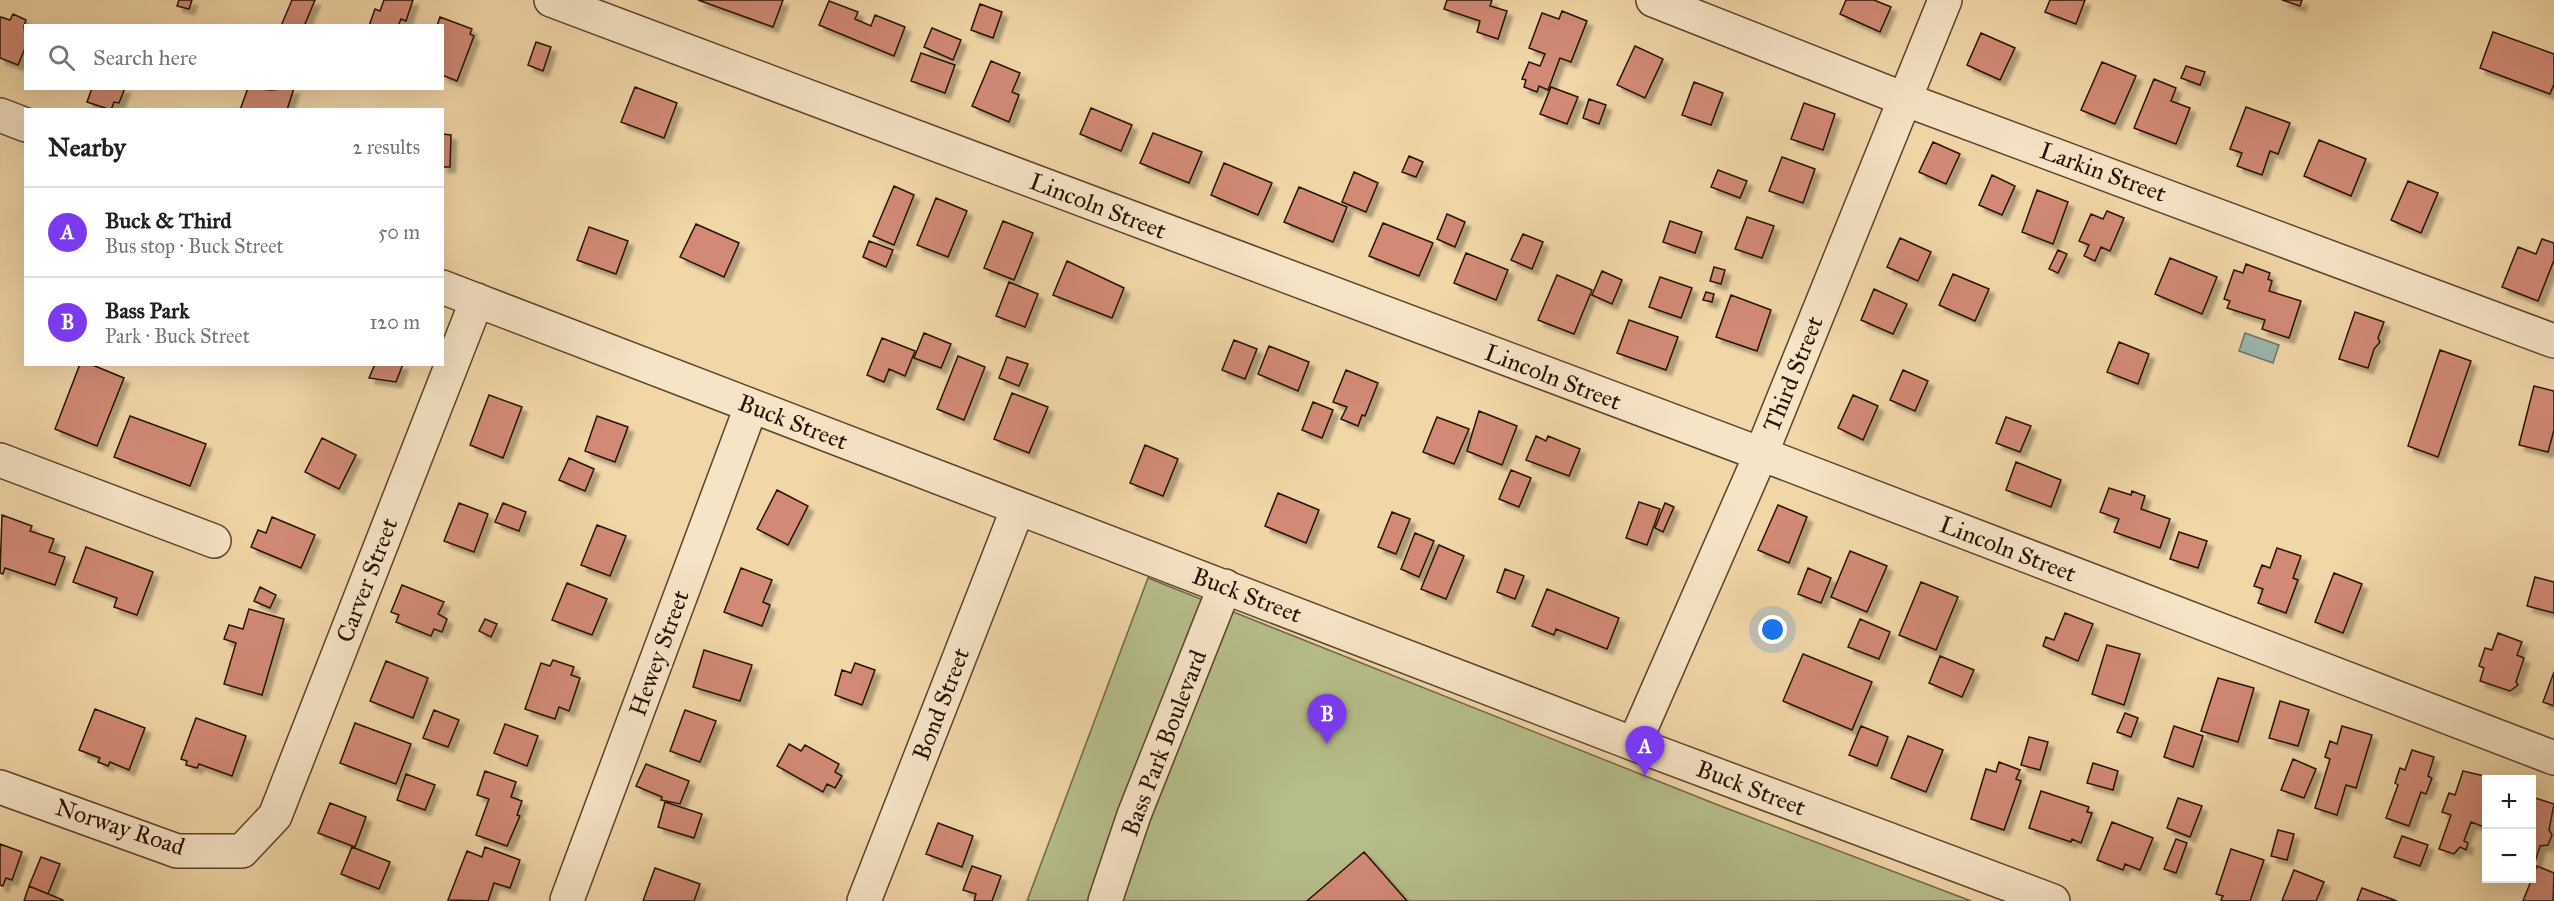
<!DOCTYPE html>
<html lang="en">
<head>
<meta charset="utf-8">
<style>
	body { margin:0; font-family:"IM FELL Great Primer",serif; background:#f2f2f2; color:#202124 }
	.controls { position:absolute; right:18px; bottom:18px; display:grid; overflow:hidden; border-radius:0px; box-shadow:0 6px 24px #0002 }
	.controls button { width:54px; height:54px; display:grid; place-items:center; padding:0; border:0; border-bottom:2px solid #e0e0e0; background:#fff; color:#202124; font:30px sans-serif }
	.you { position:absolute; left:1773px; top:630px; width:21px; height:21px; margin:-15px; border:4px solid #fff; border-radius:50%; background:#1a73e8; box-shadow:0 0 0 9px #1a73e833 }
	.badge { display:grid; place-items:center; width:39px; height:39px; border-radius:50%; background:#7c3aed; color:#fff; font-size:20px; font-weight:700 }
	.pin { position:absolute; translate:-50% -50px; filter:drop-shadow(0 2px 3px #0008) }
	.pin::after { content:''; position:absolute; top:32px; width:21px; height:18px; background:inherit; clip-path:polygon(0 0,100% 0,50% 100%) }
	.list { margin:0; padding:0; list-style:none }
	h2 { display:flex; justify-content:space-between; align-items:center; height:78px; margin:0; padding:0 24px; font-size:26px }
	h2 small { font-size:20px; font-weight:400; color:#757577 }
	.list li { display:grid; grid-template-columns:39px 1fr auto; gap:18px; align-items:center; box-sizing:border-box; height:90px; padding:0 24px; border-top:2px solid #e0e0e0 }
	.list b { display:block; font-size:22px; white-space:nowrap }
	.list p { margin:0; font-size:20px; white-space:nowrap; color:#757577 }
	.list em { font-size:20px; font-style:normal; color:#757577 }
	.icon { flex:none; width:33px; height:33px; fill:none; stroke:currentColor; stroke-width:2; stroke-linecap:round; stroke-linejoin:round }
	.map { position:relative; flex:none; width:2554px; height:901px; overflow:hidden }
	.search { position:absolute; background:#fff; box-shadow:0 6px 24px #0002; left:24px; top:24px; width:420px; height:66px; display:flex; align-items:center; gap:15px; box-sizing:border-box; padding:0 21px; border-radius:0px; color:#757577; font-size:22px }
	.panel { position:absolute; background:#fff; box-shadow:0 6px 24px #0002; left:24px; top:108px; width:420px; height:258px; border-radius:0px }
	.map>svg:first-child { display:block }
	.green { fill:#b6be8a; stroke:#6f6847; stroke-width:1.5 }
	.water { fill:#9cb7b0; stroke:#6e756b; stroke-width:1.5 }
	.building { fill:#d28a76; stroke:#281204; stroke-width:1.5; filter:url(#shadow) }
	.lines { fill:none; stroke-linecap:round; stroke-linejoin:round }
	.minor-casing { stroke:#5a432d; stroke-width:36 }
	.minor { stroke:#f6e4c6; stroke-width:33 }
	.labels { text-anchor:middle; stroke-width:6; stroke-linejoin:round; paint-order:stroke }
	.street-label { font-size:24px; fill:#281204; stroke:#f6e4c6 }
</style>
</head>
<body>
<div class="map">
<svg width="2554" height="901" viewBox="0 0 2554 901">
	<defs>
		<filter id="shadow"><feDropShadow dx="5.5" dy="5.5" stdDeviation="1.5" flood-color="#0004"/></filter>
	</defs>
	<rect width="100%" height="100%" fill="#f1d6a8"/>
	<filter id="stains"><feTurbulence type="fractalNoise" baseFrequency=".00333" numOctaves="4"/><feColorMatrix values="0 0 0 0 .2 0 0 0 0 .09 0 0 0 0 .02 0 0 0 .5 -.17"/></filter>
	<radialGradient id="worn" r=".72"><stop offset=".6" stop-color="#630" stop-opacity="0"/><stop offset="1" stop-color="#630" stop-opacity=".3"/></radialGradient>
	<path class="green" d="M1148 578 1718 805 1971 901H1027Z"/>
	<path class="water" d="M2245 333 2279 345 2273 363 2239 351Z"/>
	<path class="building" d="M179 0H192L189 9 177 6Z
		M292 0H315L305 24 309 26H281Z
		M384 0H413L406 21 401 19 398 26H369L375 9 380 11Z
		M698 0H783L773 27Z
		M1447 0H1492L1490 6 1507 11 1498 39 1477 32 1480 21 1444 9Z
		M1846 0H1874L1891 7 1880 32 1840 14Z
		M2050 0H2085L2076 24 2045 12Z
		M2282 0H2302L2300 6Z
		M829 1 858 12 855 19 871 26 875 15 905 27 894 56 819 25Z
		M980 4 1002 12 993 38 971 30Z
		M1562 11 1587 21 1571 62 1560 58 1548 90 1539 86 1537 92 1524 87 1526 80 1522 79 1529 62 1540 66 1545 54 1529 48 1542 13 1559 19Z
		M13 14 26 20 24 26 26 46 18 65 0 58V19L1 17 10 20Z
		M440 17 472 29 470 34 474 36 457 81 442 75V26H437Z
		M932 28 961 40 953 60 924 47Z
		M2493 32 2554 54V84L2550 94 2480 68Z
		M1981 33 2015 48 2000 80 1967 65Z
		M536 42 551 47 543 71 528 65Z
		M1635 46 1663 59 1645 98 1617 85Z
		M921 53 955 65 945 93 911 81Z
		M991 61 1020 73 1012 92 1019 95 1009 122 972 106Z
		M2102 62 2136 76 2115 124 2081 110Z
		M2186 66 2205 72 2200 85 2181 78Z
		M2154 79 2176 88 2171 101 2190 108 2176 144 2134 128Z
		M1694 82 1723 93 1711 125 1682 115Z
		M635 87 677 103 664 138 621 122Z
		M1551 87 1578 97 1567 124 1540 114Z
		M92 88H125L119 103 114 102 111 110 87 102Z
		M248 88 271 90 294 88 287 110H240Z
		M1589 99 1606 105 1599 124 1583 118Z
		M1804 103 1835 114 1823 150 1791 139Z
		M2246 107 2290 123 2278 154 2270 151 2262 175 2237 166 2242 153 2230 149Z
		M1091 108 1132 125 1121 151 1080 134Z
		M1153 133 1202 152 1189 183 1140 163Z
		M442 134 451 135 450 167H442Z
		M2319 140 2366 159 2351 196 2304 176Z
		M1933 142 1960 154 1946 184 1919 172Z
		M1409 156 1423 162 1416 177 1402 172Z
		M1782 157 1815 169 1803 203 1769 191Z
		M1224 163 1272 183 1258 215 1211 195Z
		M1718 170 1747 181 1740 198 1711 187Z
		M1354 172 1378 183 1366 212 1342 202Z
		M1992 175 2015 186 2002 215 1979 205Z
		M2408 181 2438 193 2421 233 2391 220Z
		M894 186 914 195 894 245 873 236Z
		M1299 187 1347 207 1333 242 1284 222Z
		M2037 190 2068 202 2053 244 2022 232Z
		M936 198 967 211 948 257 917 245Z
		M2107 211 2124 218 2110 251 2101 247 2095 261 2084 256 2089 245 2079 241 2091 214 2103 219Z
		M1447 214 1465 222 1455 247 1437 239Z
		M1747 217 1774 226 1762 258 1735 249Z
		M1003 221 1033 233 1014 280 984 268Z
		M1670 221 1702 232 1695 253 1663 242Z
		M1383 223 1433 243 1419 276 1369 256Z
		M696 224 739 243 724 277 680 257Z
		M589 227 628 241 616 274 577 260Z
		M1523 234 1543 242 1532 269 1511 260Z
		M1900 238 1931 252 1918 281 1887 267Z
		M2542 239 2554 243V260L2538 301 2502 287 2518 247 2536 254Z
		M869 241 893 250 886 267 863 257Z
		M2058 250 2067 254 2058 273 2049 269Z
		M1466 253 1508 270 1496 300 1454 283Z
		M2170 258 2217 277 2202 314 2155 294Z
		M1067 261 1124 288 1112 318 1053 295Z
		M2246 264 2270 273 2268 279 2272 281 2269 291 2301 301 2289 338 2262 329 2265 320 2227 308 2230 301 2224 299 2234 270 2243 273Z
		M1714 267 1725 270 1721 284 1710 281Z
		M1602 271 1622 280 1612 304 1592 295Z
		M1953 274 1989 289 1975 321 1939 305Z
		M1557 275 1592 290 1574 334 1538 320Z
		M1660 277 1692 288 1681 318 1649 307Z
		M1009 282 1038 294 1025 327 996 316Z
		M1874 289 1907 304 1893 334 1861 320Z
		M1706 292 1714 294 1712 302 1703 300Z
		M1731 295 1771 310 1757 351 1716 337Z
		M2355 312 2384 322 2378 338 2380 342 2374 349 2368 368 2339 359Z
		M1629 320 1678 337 1666 370 1617 353Z
		M924 333 951 344 941 368 914 358Z
		M882 338 915 351 905 376 889 369 884 382 867 375Z
		M1234 340 1257 349 1245 379 1222 370Z
		M2119 342 2149 354 2138 384 2107 372Z
		M1269 346 1309 362 1298 391 1258 374Z
		M2440 350 2471 361 2438 457 2408 446Z
		M958 356 985 367 964 420 937 409Z
		M1007 357 1028 364 1019 386 999 378Z
		M80 364H90L124 378 97 446 55 429Z
		M375 364H403L396 382 369 378Z
		M1346 370 1378 383 1365 416 1362 415 1358 426 1341 419 1347 407 1333 402Z
		M1903 370 1928 381 1915 411 1890 400Z
		M2534 386 2554 391V430L2548 452 2519 445Z
		M1012 393 1048 407 1029 453 994 439Z
		M489 395 522 407 503 458 470 445Z
		M1853 395 1878 406 1863 440 1838 428Z
		M1313 402 1333 410 1322 438 1302 430Z
		M1479 411 1517 426 1502 465 1467 451Z
		M130 416 206 444 190 486 114 457Z
		M597 416 628 427 615 462 585 451Z
		M1437 417 1469 429 1454 464 1423 452Z
		M2006 417 2031 426 2020 452 1996 443Z
		M1536 436 1546 441 1548 436 1580 449 1569 476 1526 460Z
		M322 438 356 455 339 489 305 472Z
		M1145 445 1178 459 1163 496 1130 483Z
		M569 458 594 469 585 491 559 480Z
		M2016 462 2061 480 2051 507 2006 490Z
		M1511 470 1531 478 1519 507 1499 499Z
		M2109 488 2131 495 2132 491 2145 496 2141 509 2170 519 2160 548 2114 532 2119 519 2100 512Z
		M777 490 808 506 788 545 757 529Z
		M1278 493 1319 510 1306 543 1265 526Z
		M1639 502 1660 509 1647 545 1626 538Z
		M459 503 488 514 474 552 444 541Z
		M503 503 526 512 519 531 495 522Z
		M1665 503 1674 507 1663 532 1655 528Z
		M1778 505 1807 517 1789 563 1758 550Z
		M1392 512 1410 519 1396 554 1378 547Z
		M2 515 32 526 30 531 54 539 49 552 65 557 55 585 5 568 3 574 0 573Z
		M272 517 315 535 301 568 251 547 258 530 266 533Z
		M597 525 626 536 610 576 581 565Z
		M2179 532 2207 541 2198 568 2170 559Z
		M1415 533 1434 541 1419 577 1401 569Z
		M1439 545 1464 556 1446 599 1421 589Z
		M86 547 153 572 137 615 114 607 117 598 73 582Z
		M2277 548 2301 556 2293 578 2298 580 2286 613 2258 603 2263 589 2254 586 2262 565 2270 568Z
		M1850 551 1887 566 1867 612 1831 597Z
		M741 568 772 580 763 602 770 605 762 626 724 612Z
		M1808 568 1831 578 1821 603 1798 594Z
		M1505 569 1524 576 1515 599 1497 592Z
		M2334 573 2362 584 2343 633 2315 622Z
		M2535 577 2554 582V613L2527 606Z
		M1921 582 1958 597 1936 650 1899 635Z
		M567 583 607 599 592 635 552 620Z
		M402 585 444 602 438 614 447 619 442 632 434 629 431 636 396 622 399 615 391 612Z
		M260 587 276 595 270 608 254 601Z
		M1547 589 1619 618 1607 649 1556 629 1554 635 1532 626Z
		M249 609 284 619 262 695 224 684 236 643 224 639 229 625 243 629Z
		M2065 613 2093 624 2078 661 2043 646 2046 637 2054 640Z
		M485 619 497 624 491 637 479 631Z
		M1860 619 1890 632 1879 659 1848 647Z
		M2498 633 2522 642 2517 655 2524 658 2516 682 2518 685 2510 691 2480 681 2484 668 2479 666 2485 648 2492 650Z
		M2107 645 2140 654 2124 705 2092 694Z
		M704 650 752 665 740 701 693 687Z
		M1803 654 1872 682 1852 730 1783 701Z
		M1940 656 1974 670 1962 697 1929 683Z
		M553 660 574 667 571 675 580 678 569 711 559 707 555 719 525 709 541 663 550 666Z
		M386 661 428 678 413 718 370 701Z
		M855 663 875 670 862 705 835 695 842 670 851 673Z
		M2554 672V706L2543 702Z
		M2218 678 2254 688 2238 742 2201 731Z
		M2280 701 2309 710 2298 746 2269 738Z
		M95 709 145 728 129 770 110 762 108 766 98 762 100 758 79 750Z
		M434 710 459 720 448 747 423 738Z
		M685 710 716 721 700 762 670 751Z
		M2125 713 2138 718 2131 737 2117 732Z
		M196 718 246 736 232 776 199 764 197 768 186 765 187 761 181 759Z
		M355 723 411 744 396 784 340 763Z
		M505 724 538 736 527 766 494 753Z
		M1861 726 1888 737 1877 766 1849 755Z
		M2174 726 2203 736 2193 767 2164 757Z
		M2342 726 2372 735 2356 788 2346 785 2337 815 2315 808 2330 759 2325 757 2330 741 2337 744Z
		M1908 736 1943 750 1926 792 1891 778Z
		M2029 737 2048 742 2040 770 2021 765Z
		M789 744 801 751 805 745 839 764 835 772 842 776 835 788 827 784 823 792 777 766Z
		M2412 750 2434 757 2428 776 2432 778 2426 794 2421 792 2409 826 2386 818 2398 785 2395 783 2400 768 2405 770Z
		M2293 759 2316 769 2304 798 2281 790Z
		M1999 762 2020 770 2016 779 2021 781 2004 830 1971 819 1986 769 1996 772Z
		M2093 763 2118 771 2113 790 2087 783Z
		M646 764 689 781 680 804 661 800 662 797 636 786Z
		M485 771 516 782 511 797 522 801 517 815 520 816 507 846 476 835 489 799 477 795Z
		M2463 771 2497 779 2486 780V821L2484 822V827L2471 822 2464 841 2468 843 2466 850 2460 847 2454 854 2439 849 2451 815 2442 812 2449 793 2455 795Z
		M406 774 435 785 425 810 397 800Z
		M2041 791 2089 807 2087 812 2092 813 2081 843 2072 839 2071 842 2029 828Z
		M2532 797 2554 804 2549 830 2552 835 2548 845 2540 846 2532 872Z
		M2178 798 2202 806 2190 837 2167 828Z
		M665 802 702 814 694 838 658 827Z
		M330 803 366 817 355 847 318 833Z
		M2112 822 2153 838 2140 870 2125 864 2123 870 2097 860Z
		M938 823 973 836 962 867 926 854Z
		M2278 830 2294 834 2287 860 2271 856Z
		M2402 836 2428 845 2420 866 2394 857Z
		M2176 839 2187 843 2176 873 2164 869Z
		M0 844 22 852 12 880 6 878 3 886 0 885Z
		M352 847 390 862 379 889 341 874Z
		M485 847 520 860 510 888 494 883 488 901 448 900 467 851 482 857Z
		M2231 849 2264 860 2250 901H2223L2221 900 2223 896 2216 894Z
		M1364 852 1407 901H1307Z
		M41 857 60 864 48 894 29 886Z
		M972 866 1001 876 992 901H974L976 894 963 890Z
		M2537 866 2554 873 2553 901H2523Z
		M655 868 700 884 694 901H643Z
		M2294 870 2324 882 2316 901H2282Z
		M29 886 63 900V901H24Z
		M2362 888 2397 901H2357Z"/>
	<g class="lines">
		<g class="minor-casing">
			<path id="minor" d="M551 0 1790 465 2554 758
				M1653 0 1904 99 2554 341
				M0 115 26 125
				M442 287 1634 744 2053 901
				M0 460 214 541
				M1634 744 1761 454 1945 0
				M0 787 177 851H242L275 816 477 300
				M567 900 751 407
				M864 901 1018 508
				M1105 901 1134 815 1225 586"/>
		</g>
		<use href="#minor" class="minor"/>
	</g>
	<g class="labels">
		<g class="street-label">
			<text transform="translate(2103 172) rotate(20)" y="8">Larkin Street</text>
			<text transform="translate(1098 206) rotate(21)" y="8">Lincoln Street</text>
			<text transform="translate(1793 374) rotate(-68)" y="8">Third Street</text>
			<text transform="translate(1553 377) rotate(21)" y="8">Lincoln Street</text>
			<text transform="translate(793 422) rotate(21)" y="8">Buck Street</text>
			<text transform="translate(2008 549) rotate(21)" y="8">Lincoln Street</text>
			<text transform="translate(367 580) rotate(-69)" y="8">Carver Street</text>
			<text transform="translate(1247 595) rotate(21)" y="8">Buck Street</text>
			<text transform="translate(659 653) rotate(-70)" y="8">Hewey Street</text>
			<text transform="translate(941 704) rotate(-69)" y="8">Bond Street</text>
			<text transform="translate(1164 743) rotate(-69)" y="8">Bass Park Boulevard</text>
			<text transform="translate(1751 788) rotate(21)" y="8">Buck Street</text>
			<text transform="translate(120 827) rotate(18)" y="8">Norway Road</text>
		</g>
	</g>
	<rect width="100%" height="100%" filter="url(#stains)"/>
	<rect width="100%" height="100%" fill="url(#worn)"/>
</svg>
<div class="controls">
<button>+</button>
<button>−</button>
</div>
<div class="you"></div>
<div class="pin badge" style="left:1645px;top:776px">A</div>
<div class="pin badge" style="left:1327px;top:744px">B</div>
<div class="search"><svg class="icon" aria-label="search" viewBox="0 0 24 24"><circle cx="10" cy="10" r="6"/><path d="M15 15l6 6"/></svg>Search here</div>
<section class="panel">
<h2>Nearby<small>2 results</small></h2>
<ul class="list">
<li><span class="badge">A</span><div><b>Buck &amp; Third</b><p>Bus stop · Buck Street</p></div><em>50 m</em></li>
<li><span class="badge">B</span><div><b>Bass Park</b><p>Park · Buck Street</p></div><em>120 m</em></li>
</ul>
</section>
</div>
</body>
</html>
